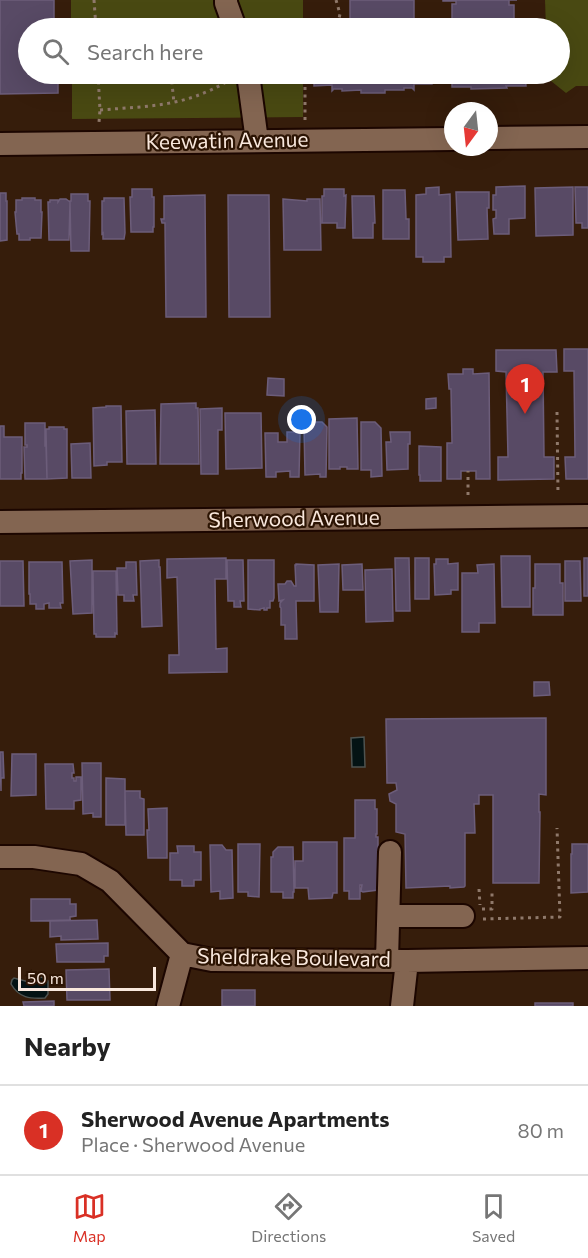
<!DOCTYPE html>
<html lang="en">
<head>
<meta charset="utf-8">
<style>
	body { margin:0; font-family:Commissioner,sans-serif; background:#f2f2f2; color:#222 }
	.compass { position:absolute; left:444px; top:102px; width:54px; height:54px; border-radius:50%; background:#fff; box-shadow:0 6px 24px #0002; rotate:195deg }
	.scale { position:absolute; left:18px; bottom:15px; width:138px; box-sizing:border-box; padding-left:6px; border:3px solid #f9e8dd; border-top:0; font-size:16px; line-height:21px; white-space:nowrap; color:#f9e8dd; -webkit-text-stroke:4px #2c1403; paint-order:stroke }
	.you { position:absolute; left:302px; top:420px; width:21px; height:21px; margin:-15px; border:4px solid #fff; border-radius:50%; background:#1a73e8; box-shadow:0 0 0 9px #1a73e833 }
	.badge { display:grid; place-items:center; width:39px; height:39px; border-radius:50%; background:#d93025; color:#fff; font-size:20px; font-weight:700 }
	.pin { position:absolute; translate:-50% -50px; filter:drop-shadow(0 2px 3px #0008) }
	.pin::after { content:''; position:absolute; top:32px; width:21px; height:18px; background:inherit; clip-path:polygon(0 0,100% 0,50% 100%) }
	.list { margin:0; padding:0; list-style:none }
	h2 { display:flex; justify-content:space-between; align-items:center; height:78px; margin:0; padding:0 24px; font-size:26px }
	h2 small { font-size:20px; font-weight:400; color:#767676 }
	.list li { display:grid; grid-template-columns:39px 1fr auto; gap:18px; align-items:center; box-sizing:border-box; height:90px; padding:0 24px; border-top:2px solid #e0e0e0 }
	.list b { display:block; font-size:22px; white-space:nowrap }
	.list p { margin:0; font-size:20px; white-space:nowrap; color:#767676 }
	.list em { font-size:20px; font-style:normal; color:#767676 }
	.icon { flex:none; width:33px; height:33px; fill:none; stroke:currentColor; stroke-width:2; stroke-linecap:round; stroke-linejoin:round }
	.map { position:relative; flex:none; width:588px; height:1006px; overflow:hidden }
	.search { position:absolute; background:#fff; box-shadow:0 6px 24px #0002; left:18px; right:18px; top:18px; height:66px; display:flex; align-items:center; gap:15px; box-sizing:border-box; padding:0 21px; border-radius:33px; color:#767676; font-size:22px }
	.sheet { height:168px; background:#fff }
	nav { display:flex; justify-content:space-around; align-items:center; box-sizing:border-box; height:84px; border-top:2px solid #e0e0e0; background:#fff; font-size:16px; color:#767676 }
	nav a { display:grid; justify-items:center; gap:3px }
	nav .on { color:#d93025 }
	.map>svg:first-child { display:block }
	.green { fill:#494912 }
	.water { fill:#041314; stroke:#4e5350; stroke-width:1.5 }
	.building { fill:#584a65; stroke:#6c5d7a; stroke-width:1.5 }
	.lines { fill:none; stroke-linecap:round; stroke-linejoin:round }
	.minor-casing { stroke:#1c0600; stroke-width:26 }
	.path { stroke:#8f796b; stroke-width:3; stroke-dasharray:3 4.5; stroke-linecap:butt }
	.minor { stroke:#836551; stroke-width:22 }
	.labels { text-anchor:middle; stroke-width:4.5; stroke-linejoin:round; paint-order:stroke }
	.street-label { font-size:21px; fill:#f9e8dd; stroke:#2c1403 }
</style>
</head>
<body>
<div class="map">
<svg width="588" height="1006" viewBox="0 0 588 1006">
	<rect width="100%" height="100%" fill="#361d0b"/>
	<path class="green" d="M71 0H303V28H71Z
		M545 0H588V86H576L566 93 546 77V74H560V28H546Z
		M72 74H303V117L72 119Z"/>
	<path class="water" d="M364 737 365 767H352L351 738Z
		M40 977 45 978 48 981V994L45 998C30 999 19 998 11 984L12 980 14 978 29 982Z"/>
	<path class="building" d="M0 0H54V22H50V28H28V74H58V93L0 94Z
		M350 0H414V28H350Z
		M443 0H517H509V5H514V22L512 23V28H456V24H452V4H456V1H443Z
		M314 74H432V84H414V90L412 88H404V90H385V93H361V90L342 91V89H333V90L332 91V85L314 86Z
		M452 74H525L526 86H506L507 88 471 89V87H452Z
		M525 186V218L509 219V234H494L493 219 496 218V210H493V195H496V187Z
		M439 187V195L450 194 451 257H444V262H423V257H416V195L426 194V188Z
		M573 187V235L536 236 535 188Z
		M575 187H588V228H582V223H576Z
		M132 189H152V197H154V227H153V232H131L130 197H132Z
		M324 189H344V196L346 195 345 228H337V223H322V196H324Z
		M383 190H405L406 219H409V239H383Z
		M456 192H489V208H487L488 239 458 240Z
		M0 193H6V201H7V240L0 241Z
		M71 194H88V201H90L89 251H71L70 201H71Z
		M205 195 206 317H166L165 223H162L161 219H164V196Z
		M228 195H269L270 317H229Z
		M352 196H374L375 223H373V238H353Z
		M22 198H35V200H41V212H42L41 238H30V240H19V234H17L15 212H16V200H22Z
		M104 198H124L125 233 124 239H103V233L102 234V201H104Z
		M60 199H66L70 202 69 240H49L48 202H50V200H58V202Z
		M283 199 307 201V199H320L321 250H284Z
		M564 349H588V479H566L565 457H575L574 371H564Z
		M496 350H556L557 372H543L544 457H554V479L498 480V457H508L506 372 496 371Z
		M463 369H473V374L489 373 490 479H476V471H461V479H447V443H452L451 389H449L448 374H463Z
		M268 378 284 379V396L267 395Z
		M436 398V408L426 409V399Z
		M196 403V408H198L199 464H160L161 404Z
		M106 406H121L122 462H107V465L94 466 93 408 106 407Z
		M222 408V430H218V474H201L200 409Z
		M155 410 156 464H127L126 411Z
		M225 413H261L262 468 226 469Z
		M357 418 358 469H347V467H340V469H329V419Z
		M316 422H322L327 427 326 477H320V474L305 475 304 427H310Z
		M361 422H375L381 428 382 476 371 477V470H361Z
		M25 423H45V446H46L47 479H25L24 447H27V445H25Z
		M0 426H4V437H22V473H21V479H0Z
		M49 427H64V429H67V478L47 479 46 429H49Z
		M287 432H300L299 477H290V471L276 472V477H266L265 433H278V442H287Z
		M390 432H410V444H408V469L387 470 386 442H391Z
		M90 443 91 478H72L71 444Z
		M419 446 441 447V481H420V475H419Z
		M501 556H530V607H502Z
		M226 558V579H215L216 649 227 648V672L169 673V655H179L177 577 167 578V559Z
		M395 558H409L410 611H396Z
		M415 558H429V599H415Z
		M584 558H588V596H584Z
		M436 559H448V564L458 563V590H451V594L435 595 434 564H436Z
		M92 560V613L73 614 70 561Z
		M159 560V567H160L162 626 142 627 140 561Z
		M227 560H243L244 601H240L241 607H234V601H228Z
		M248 560H274V598L273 601H270V608H267V610H264V608L260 609V610L248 609Z
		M0 561H23L24 606H0Z
		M565 561H580L581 601H565Z
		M29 562H62L63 603H60L61 608H49V603L44 604V609H36V604H30V594H29Z
		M126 562H136L137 595H133L134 601H124V595H118L117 568H126Z
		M296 564 314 565V601H296L297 639H285V625H281V608L280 607V603L283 600 279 601 278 584H285L287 581H291L294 586H296L295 565H296Z
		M339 564 338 612H320L318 565Z
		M362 564 363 590H343L342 565Z
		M494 564 495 623H479V632H462V573H478L477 565Z
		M535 564H560V583H563V615H533V588H535Z
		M392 569 393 621 366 622 365 570Z
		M93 571H116L117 634 115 633V637H96V634H94Z
		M534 682H549L550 695 534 696Z
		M546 718V795L539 794V812H540L539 883H493V795H479V804H474L475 833H465V886L464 887 450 888V886L406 888 405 834 396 832V804L390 801 389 794 397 790 396 783H387L386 719Z
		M0 752H3L4 778H1V791Z
		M12 754H36V795L11 796Z
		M82 763H101V817H93V813L83 814Z
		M45 764H73L74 773H72V778H74V781H76V777H81V800L74 801V809H46Z
		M106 778 125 779V825H106Z
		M125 791H140V798L144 799V835H126Z
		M355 800H375V809H377V834H376V837H378V890L363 892 361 891 362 885H360V899H349V891H344V838H355Z
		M167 808V858H148L147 830H149L148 809Z
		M303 842H337V893H333L332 898 309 899 308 888H295V861H303Z
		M238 844H260L259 897 248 896V892H238Z
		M572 844H588V892L571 893V854H572Z
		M210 845H222L226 850H232L233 898 220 899V891L211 892Z
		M177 846H194V852H201V880H194V886H182V880H170V853H178Z
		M278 847H293L294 892H293V898H283V892H271V857H273V852Z
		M31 899H70V904H76V916L70 917V920L31 921Z
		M97 920 98 939 61 940V936L50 937V921Z
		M108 943V956H104V962H57L56 944Z
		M109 969 110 1000H67L66 970Z
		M222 990H255V1006H222Z
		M54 1001V1006H24L23 1002Z
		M535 1003H573V1006H535Z"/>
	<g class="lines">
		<g class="minor-casing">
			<path id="minor" d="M226 0V3L235 28
				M248 74 257 141
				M489 138 588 137
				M0 144 453 139
				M0 522 588 516
				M0 857H34L81 864 110 881 182 954 212 960 407 961 588 958
				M389 916H463
				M387 960 390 852
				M168 1006 182 954
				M402 1006 407 961"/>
		</g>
		<path class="path" d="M94 0 96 28
			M336 0 340 14 337 28
			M163 28C177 22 195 21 211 20
			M315 28 317 24
			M98 74 100 110 99 122
			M171 74 174 103
			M100 110C149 106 184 107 228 81
			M305 120V74
			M557 412 558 494
			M468 495V471
			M479 889 480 905
			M482 909H492V892
			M483 919 560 917 557 828"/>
		<use href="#minor" class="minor"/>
	</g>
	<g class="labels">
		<g class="street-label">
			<text transform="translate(227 141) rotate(-1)" y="7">Keewatin Avenue</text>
			<text transform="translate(294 519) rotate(-1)" y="7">Sherwood Avenue</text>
			<text transform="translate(294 958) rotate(1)" y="7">Sheldrake Boulevard</text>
		</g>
	</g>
</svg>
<svg class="compass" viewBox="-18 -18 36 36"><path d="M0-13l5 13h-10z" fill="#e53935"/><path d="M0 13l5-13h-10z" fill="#767676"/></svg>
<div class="scale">50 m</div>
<div class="you"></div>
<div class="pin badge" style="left:525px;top:414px">1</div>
<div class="search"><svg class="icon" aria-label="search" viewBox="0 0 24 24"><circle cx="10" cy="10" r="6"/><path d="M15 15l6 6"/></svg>Search here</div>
</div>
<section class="sheet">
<h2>Nearby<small></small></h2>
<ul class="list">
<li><span class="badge">1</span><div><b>Sherwood Avenue Apartments</b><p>Place · Sherwood Avenue</p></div><em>80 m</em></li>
</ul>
</section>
<nav>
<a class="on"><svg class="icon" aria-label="map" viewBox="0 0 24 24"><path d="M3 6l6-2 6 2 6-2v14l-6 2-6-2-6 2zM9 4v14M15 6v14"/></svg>Map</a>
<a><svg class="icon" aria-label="directions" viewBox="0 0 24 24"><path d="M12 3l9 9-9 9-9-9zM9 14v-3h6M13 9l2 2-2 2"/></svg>Directions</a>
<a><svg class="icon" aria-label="saved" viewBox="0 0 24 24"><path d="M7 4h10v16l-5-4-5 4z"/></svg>Saved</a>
</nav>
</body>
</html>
